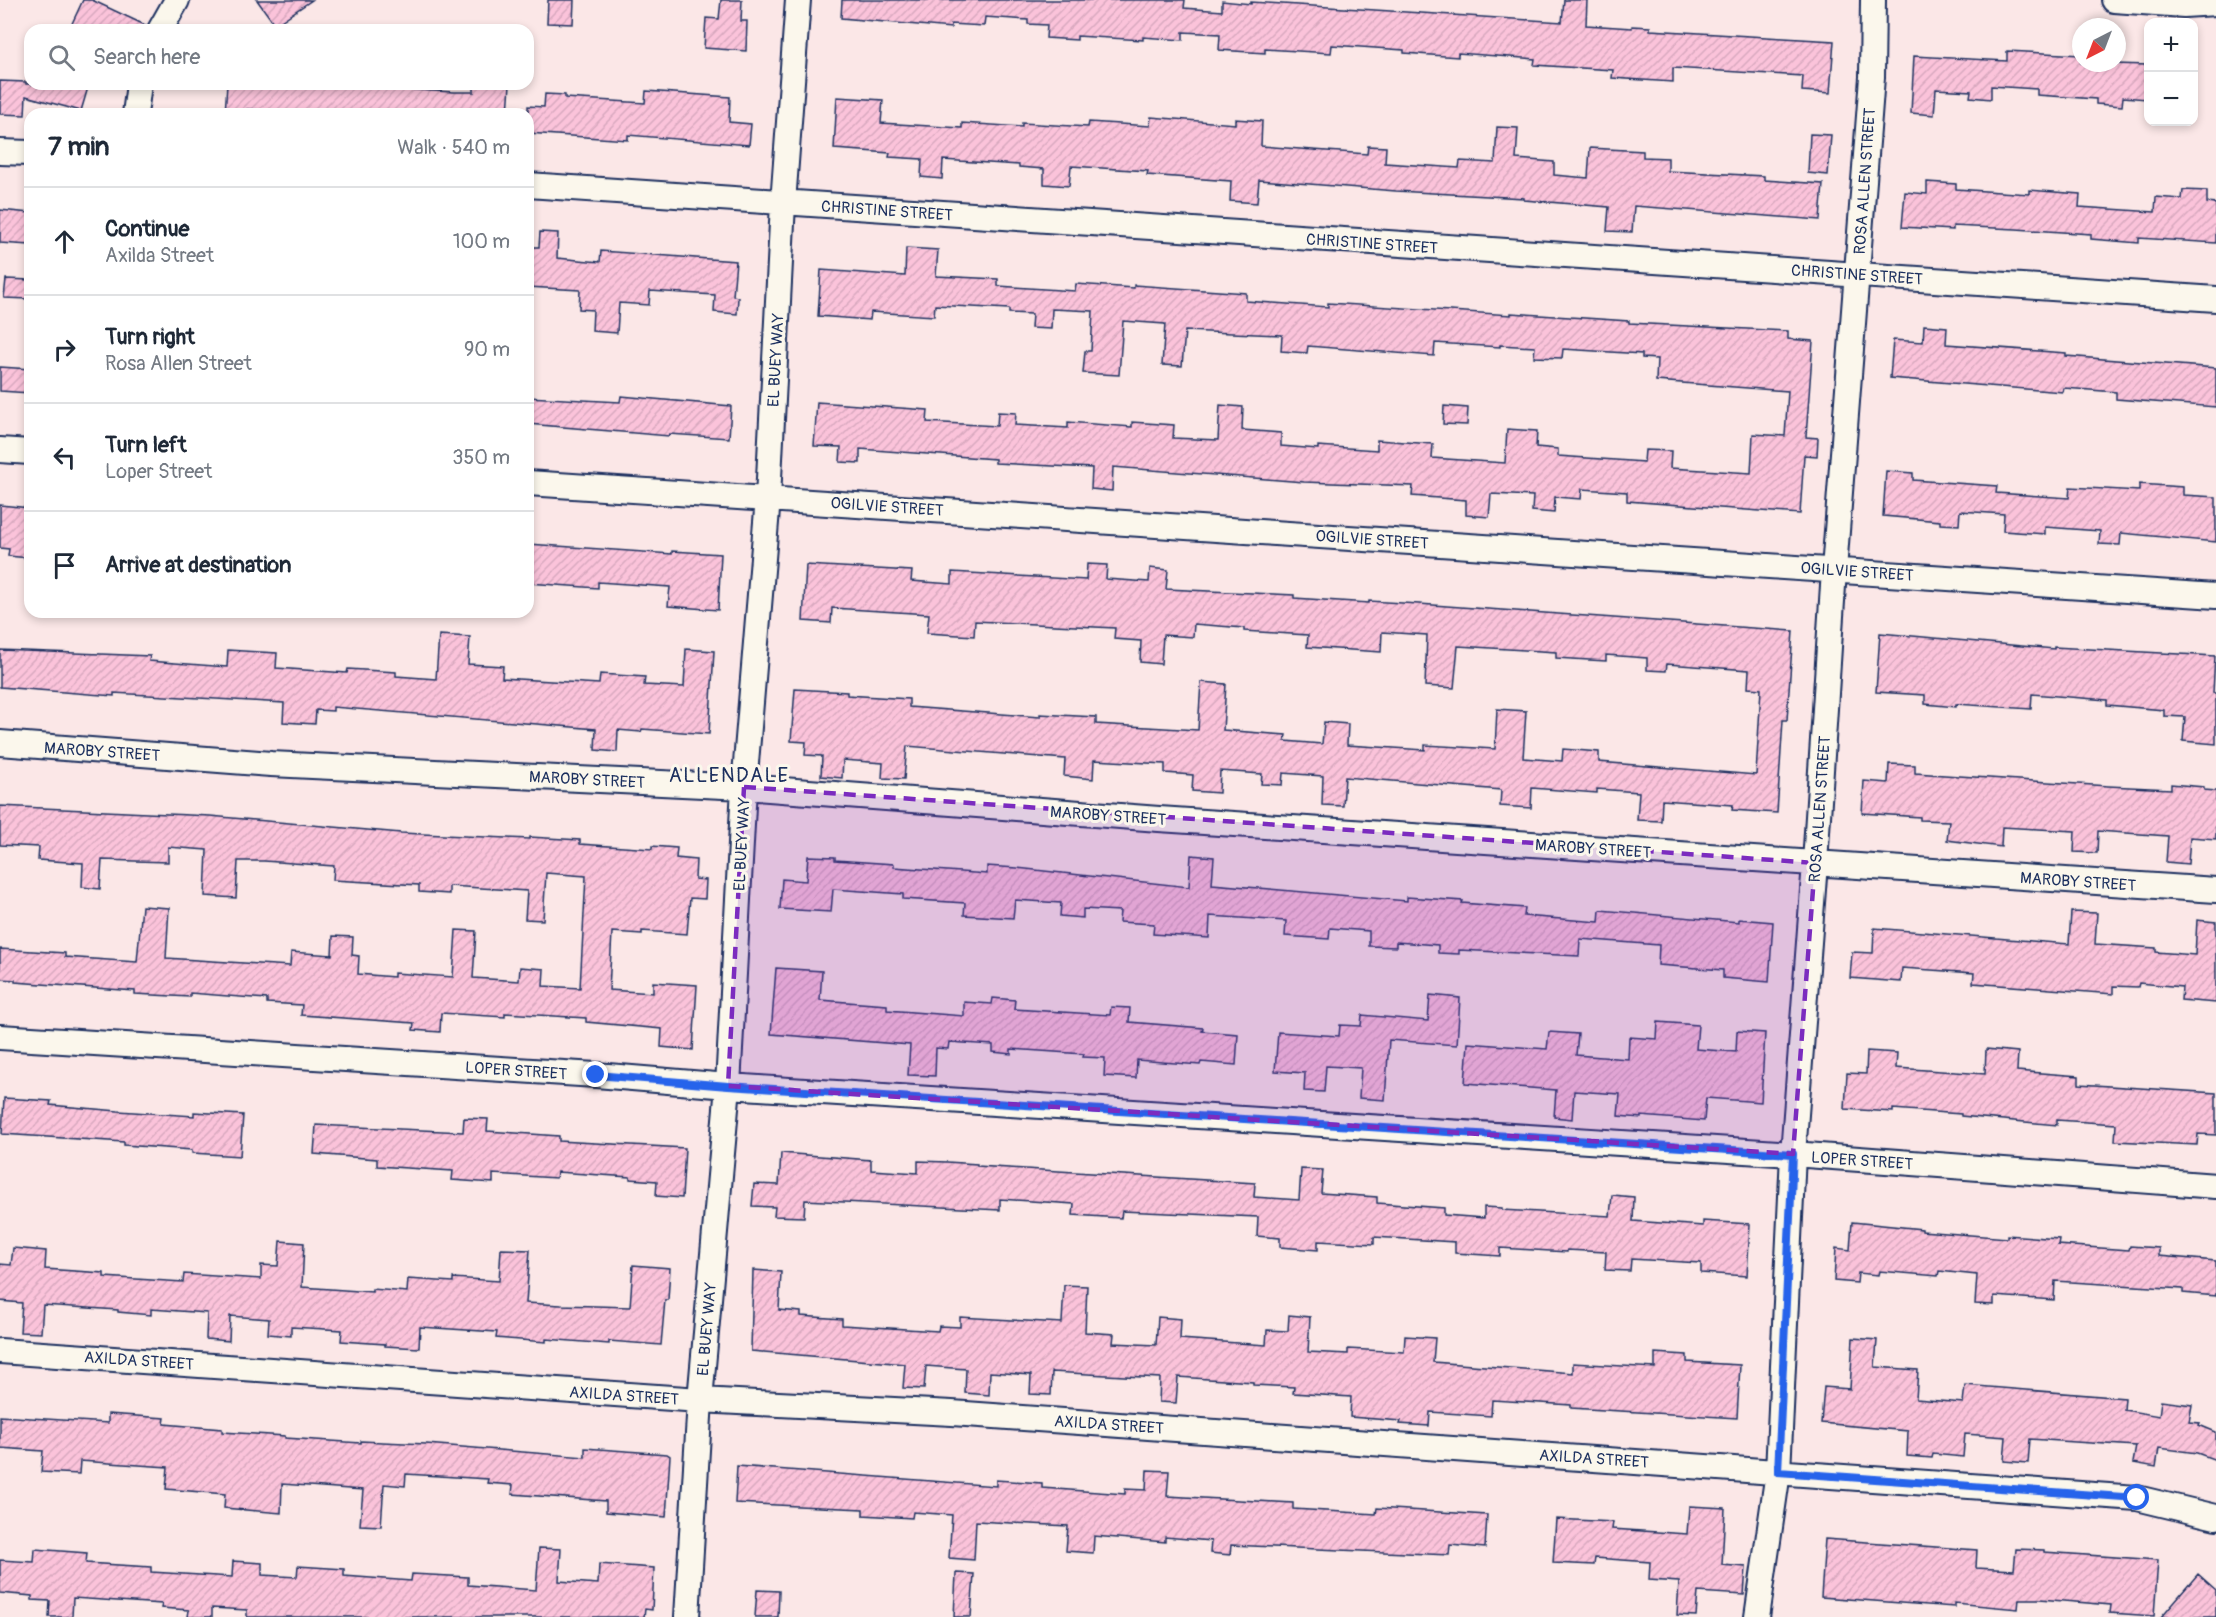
<!DOCTYPE html>
<html lang="en">
<head>
<meta charset="utf-8">
<style>
	body { margin:0; font-family:Pangolin,sans-serif; background:#f6f6f7; color:#1f2937 }
	.controls { position:absolute; right:18px; top:18px; display:grid; overflow:hidden; border-radius:12px; box-shadow:0 3px 9px #0003 }
	.controls button { width:54px; height:54px; display:grid; place-items:center; padding:0; border:0; border-bottom:2px solid #e0e1e3; background:#fff; color:#1f2937; font:30px sans-serif }
	.compass { position:absolute; left:2072px; top:18px; width:54px; height:54px; border-radius:50%; background:#fff; box-shadow:0 3px 9px #0003; rotate:222deg }
	.stop { position:absolute; width:18px; height:18px; margin:-14px; border:4px solid #2563eb; border-radius:50%; background:#fff }
	.stop.end { background:#2563eb; border-color:#fff; box-shadow:0 2px 6px #0008 }
	.list { margin:0; padding:0; list-style:none }
	h2 { display:flex; justify-content:space-between; align-items:center; height:78px; margin:0; padding:0 24px; font-size:26px }
	h2 small { font-size:20px; font-weight:400; color:#747a83 }
	.list li { display:grid; grid-template-columns:39px 1fr auto; gap:18px; align-items:center; box-sizing:border-box; height:108px; padding:0 24px; border-top:2px solid #e0e1e3 }
	.list b { display:block; font-size:22px; white-space:nowrap }
	.list p { margin:0; font-size:20px; white-space:nowrap; color:#747a83 }
	.list em { font-size:20px; font-style:normal; color:#747a83 }
	.icon { flex:none; width:33px; height:33px; fill:none; stroke:currentColor; stroke-width:2; stroke-linecap:round; stroke-linejoin:round }
	.map { position:relative; flex:none; width:2216px; height:1617px; overflow:hidden }
	.search { position:absolute; background:#fff; box-shadow:0 3px 9px #0003; left:24px; top:24px; width:510px; height:66px; display:flex; align-items:center; gap:15px; box-sizing:border-box; padding:0 21px; border-radius:18px; color:#747a83; font-size:22px }
	.panel { position:absolute; background:#fff; box-shadow:0 3px 9px #0003; left:24px; top:108px; width:510px; height:510px; border-radius:18px }
	.map>svg:first-child { display:block }
	.building { fill:url(#building-hatch); stroke:#1b2f5e; stroke-width:1.5 }
	.lines { fill:none; stroke-linecap:round; stroke-linejoin:round }
	.minor-casing { stroke:#1b2f5e; stroke-width:28 }
	.minor { stroke:#fbf7ec; stroke-width:24 }
	.route { stroke:#2563eb; stroke-width:8 }
	.marked { fill:#7b2cbf; fill-opacity:0.2; stroke:#7b2cbf; stroke-width:4.5; stroke-dasharray:12 8; stroke-linejoin:round }
	.labels { text-anchor:middle; stroke-width:6; stroke-linejoin:round; paint-order:stroke }
	.street-label { font-size:16px; fill:#1b2f5e; stroke:#fbf7ec }
	.quarter-label { font-size:20px; letter-spacing:1.5px; fill:#1b2f5e; stroke:#fbf7ec }
</style>
</head>
<body>
<div class="map">
<svg width="2216" height="1617" viewBox="0 0 2216 1617">
	<defs>
		<pattern id="building-hatch" width="6" height="6" patternUnits="userSpaceOnUse" patternTransform="scale(1.5)"><rect width="6" height="6" fill="#fbc3da"/><path d="M-1 1l2-2M0 6l6-6M5 7l2-2" fill="none" stroke="#d7a8be"/></pattern>
	</defs>
	<rect width="100%" height="100%" fill="#fbe7e7"/>
	<filter id="ink" filterUnits="userSpaceOnUse"><feTurbulence type="fractalNoise" baseFrequency=".0167" numOctaves="2"/><feDisplacementMap in="SourceGraphic" scale="12" xChannelSelector="R" yChannelSelector="G"/><feConvolveMatrix kernelMatrix="1 2 1 2 8 2 1 2 1" color-interpolation-filters="sRGB"/></filter>
	<g filter="url(#ink)">
		<path class="building" d="M83 0H92L147 26 146 30H69Z
			M257 0H312L275 25Z
			M548 0H574L573 24 547 23Z
			M721 0H742L741 21H747L746 51 704 48 706 18 719 19Z
			M842 0H1185L1184 8 1222 11V1L1251 4V2L1562 22 1564 0H1587L1586 25 1632 28V26L1650 27V30L1834 41 1830 93 1802 91 1803 76 1673 68V82L1612 78 1613 70 1534 65 1535 59 1458 53V57L1404 53V50L1332 45 1331 53 1265 49V53L1219 50 1220 34 1183 32V40L1143 37V40L1077 36V40L1046 38 1047 25 1028 24V20L985 17 984 26 951 24V28L841 18Z
			M2007 51 2081 55V63L2148 65 2147 99 2123 97 2122 106 2096 104V99L2037 95V89L1991 86V99L1970 97 1971 91 1936 89 1934 115 1911 113 1914 56 2007 61Z
			M0 81 26 82V84H89L81 111 26 96 25 115 0 114Z
			M227 84H381V88L454 92H474V84H510L508 114H334L247 109 246 114H225Z
			M646 91 730 97 729 122 751 124 749 145 628 135V140L528 133V106L544 107 545 94 565 95V98L645 103Z
			M837 97 883 100 881 123 962 128V123L1022 127V123L1088 127 1089 122 1150 126 1151 117 1235 124V119L1262 121 1261 146 1367 154 1368 146 1386 147 1385 163 1459 168 1460 161 1495 163 1497 127 1518 128 1516 159 1554 162V175L1588 178 1590 148 1643 151V157L1668 158V171L1764 176V180L1823 184 1820 220 1634 206 1632 232 1607 231 1609 207 1524 200V198L1396 191 1259 180 1257 203 1230 201 1231 181 1147 175 1148 171 1071 166 1069 186 1044 184V169L1019 167V165L943 160 942 179 921 177 922 159 889 157 890 153 834 149Z
			M1810 134 1831 135 1828 175 1808 173Z
			M1927 182 1956 184V189L2029 194V190L2080 194 2079 207 2155 212 2156 197 2182 199 2183 190 2207 191V203L2216 204V243L2139 238V243L2091 239V234L2016 229 1953 226V230L1902 227 1905 192 1927 194Z
			M0 210 30 213V245L0 243Z
			M540 232 558 233 557 258 600 262 601 251 736 261 733 296 738 297 737 314 714 312 715 295 650 291 649 305 619 303 617 333 592 331 593 310 579 309 580 290 528 287V247H539Z
			M906 248 938 250 936 276 998 279V286L1075 291 1076 284 1134 288V285L1246 293V301L1328 307V303L1511 315V313L1629 321V323L1788 331V339L1813 341 1806 437 1818 438 1817 456 1804 455 1800 514 1627 501V492L1582 489 1581 499 1555 497 1554 513 1532 511 1533 496 1491 494 1489 517 1466 515V500L1412 496 1413 486 1304 482 1113 467 1112 491 1091 489 1092 468 995 463V459L860 449V463L840 462 841 447 814 446 817 402 928 410 927 422 997 426 998 412 1016 413 1015 425 1068 428V422L1132 427V422L1174 425 1173 438 1218 440 1220 405 1243 407 1242 430 1281 433V446L1318 449V446L1377 450V440L1433 444 1432 458 1505 463 1507 429 1537 431 1536 447 1558 449V456L1644 462 1645 450 1671 451 1670 468 1751 473 1753 434 1785 436 1788 391 1656 381 1657 359 1642 358V354L1563 349 1562 358 1534 357 1535 347 1500 345V347L1435 343 1434 356 1308 346 1307 353 1281 351 1282 335 1185 331 1182 366 1162 365 1165 324 1123 321 1119 375 1083 373 1085 351H1091L1093 311 1052 309 1051 329 1031 328 1032 314 1009 313V309L935 305 934 316 871 312 870 320 818 316 821 270 905 276Z
			M6 279 30 280V299L4 298Z
			M1924 325 1947 327 1946 344 2066 353V356L2216 368V407L2116 399V392L2064 388 2063 392 1890 378 1893 340 1923 342Z
			M0 367 30 369V393L0 391Z
			M621 396 731 406 729 438 669 434V436L528 424V397L620 402Z
			M1444 406 1468 408 1467 425 1443 424Z
			M1886 471 1913 473V480L1997 486 1996 493 2069 498 2070 487 2139 491V484L2183 487V495L2216 497V542L2121 533 2120 545 2099 544 2100 531 2045 527V534L2003 531 2004 514 1960 511 1959 525 1940 524V521L1883 516Z
			M0 505 30 508 29 558 8 556 9 549 0 548Z
			M528 544 672 554V551L721 554 718 610 668 606 670 587 598 582V588L528 583Z
			M1087 564 1107 565 1106 579 1149 582 1150 568 1168 570 1166 589 1294 595V598L1369 603V601L1419 604 1793 631 1787 720H1783L1777 813 1732 810 1733 805 1662 800 1661 821 1637 820 1639 792 1597 789V793L1532 788 1531 808 1500 806 1501 790 1345 777 1343 806 1322 805 1323 776 1283 773 1282 785 1261 784 1262 774 1220 771 1219 793 1192 791 1193 775 1165 773V764L1094 760 1093 779 1064 776 1065 759 907 746 904 779 882 778 883 763 843 760 842 778 821 776 822 756 805 755 806 742 791 741 795 689 847 692V695L909 699V707L1040 717V714L1096 717V724L1198 730 1201 682 1226 684 1223 730 1286 735 1285 741 1322 744 1324 722 1348 724 1347 745 1425 750V745L1495 749 1497 709 1526 711 1523 758 1562 761 1563 749 1599 752V762L1756 775 1761 689 1748 688 1749 670 1667 664 1666 671 1647 670V658L1606 655V661L1556 658V652L1458 646 1454 688 1425 686 1427 635 1382 632 1381 652 1307 647 1308 635 1244 631V628L1194 624 1193 637 1163 635 1161 664 1140 662 1141 641 1114 639 1115 628 975 621 974 636 927 633 929 614 832 608 831 623 803 621 806 565 912 571 911 581 952 584V572L1086 580Z
			M1880 633 2054 649V647L2215 656 2213 693H2216V744L2183 741 2185 717 2164 716V710L2107 705V700L2032 694 2031 709 1956 704V707L1925 704V695L1876 692Z
			M439 635 470 637 468 664 503 666 502 678 599 684 600 674 645 677 644 685 684 687 686 649 714 651 709 734 642 729 641 732 618 730 617 752 595 750 596 729 333 707V711L316 710 315 724 283 722 284 703 114 693V696L0 687V650L150 656 149 661 227 667 228 650 277 653 276 668 347 673 348 669 396 672V676L436 679Z
			M1889 764 1915 765V773L2108 786 2171 789V784L2204 787V790L2216 791V839L2190 837 2188 864 2166 862 2168 836 2098 831 2097 853 2074 852 2075 831 2002 827 2001 847 1947 840 1949 821 1920 820V817L1862 813 1864 781 1888 783Z
			M0 806 210 816 401 833 530 839V837L580 840V844L652 849V846L677 848 676 858 696 860 695 879 706 880 705 899 690 898 687 934 642 931V934L612 932 609 990 653 993V982L697 985 693 1050 661 1047 662 1029 586 1022V1018L505 1013V1017L441 1013 440 1032 413 1030 414 1023 301 1015 302 1005 267 1003V999L190 993V997L135 994V991L15 982V980L0 979V949L65 953V957L137 962 142 906 169 908 166 958 290 966 291 952 332 955 333 936 353 937 352 955 359 956 358 974 394 977V973L453 977 456 930 476 931 473 978 519 981 520 967 544 969 543 986 580 988 586 876 546 873 543 920 525 919 527 891 449 886V894L419 892V885L333 880 334 866 264 861H238L236 898 205 896 207 850 168 847V862L102 860 100 889 82 887 83 863 38 860 39 847 0 845Z
			M1191 855 1214 857 1212 884 1407 901V897L1463 901 1462 903 1525 908 1524 916 1599 922 1600 910 1739 922V919L1773 922 1769 982 1723 978V970L1658 965 1659 945 1580 939 1579 956 1459 950V954L1438 953V945L1396 942V947L1369 946V931L1330 928 1329 939 1285 936 1286 921 1210 916 1209 938 1153 934 1154 924 1119 922 1120 911 1083 909V918L1060 916 1061 903 1015 900 1013 918 964 915 965 903 903 899V894L833 889 831 912 780 909 782 879 806 881 808 856 835 857V860L894 864V867L987 874V866L1017 868 1189 887Z
			M2071 912 2097 913 2095 944 2156 948V952L2195 955 2197 920 2216 922V1003L2181 1000 2182 987 2139 983 2138 987 2113 986V994L1973 983 1974 973 1902 968 1901 982 1850 978 1852 952 1873 953 1874 928 2069 944Z
			M776 968 822 971 820 1000 887 1005V1010L964 1016V1002L992 1004 993 998 1015 1000 1014 1009 1110 1015 1111 1007 1130 1008 1129 1022 1203 1028 1202 1031 1238 1034 1236 1065 1201 1062 1200 1065 1137 1060 1136 1078 1104 1076 1105 1058 1083 1057 1084 1054 1011 1049V1054L993 1052V1045L949 1042 948 1049 936 1048 935 1076 908 1075 910 1045 771 1034Z
			M1430 995 1460 998 1457 1045 1389 1040 1385 1100 1359 1098 1361 1068 1326 1066 1324 1092 1304 1091 1305 1073 1275 1071 1278 1032 1339 1036 1340 1025 1361 1026 1362 1015 1428 1021Z
			M1658 1022 1698 1025 1696 1049 1736 1052 1737 1031 1765 1033 1761 1102 1706 1098 1704 1121 1641 1116V1118L1618 1116 1620 1094 1574 1091 1572 1119 1554 1117 1556 1090 1465 1083 1468 1043 1547 1049 1549 1032 1578 1034 1576 1055 1628 1059 1629 1037 1657 1039Z
			M1986 1049 2018 1052 2017 1071 2079 1076V1084L2216 1093V1135L2198 1134 2197 1145 2115 1141 2116 1124 2057 1120V1125L1961 1116V1114L1893 1109V1112L1845 1109 1847 1073 1866 1074 1867 1051 1897 1053 1896 1068 1985 1074Z
			M4 1098 51 1101 50 1105 118 1111 194 1116V1112L243 1115 240 1156 192 1153V1150L124 1145V1142L2 1134Z
			M464 1118 488 1119 487 1131 559 1136V1141L685 1148 682 1198 656 1196 657 1181 630 1179V1177L557 1172 556 1178 493 1174V1183L452 1180 453 1171 377 1166V1159L314 1154 316 1125 463 1132Z
			M781 1153 871 1160V1170L918 1173V1161L947 1162 977 1164V1166L1255 1183 1254 1197 1299 1200 1301 1169 1323 1170 1321 1193 1377 1197V1203L1444 1208V1215L1484 1218V1207L1502 1208V1210L1610 1216 1612 1195 1634 1197 1633 1221 1703 1226V1221L1750 1224 1747 1276 1701 1273V1263L1631 1259 1630 1271 1605 1270 1606 1252 1567 1250V1252L1500 1248V1256L1455 1253V1242L1374 1237V1244L1318 1241V1250L1280 1247V1238L1257 1236 1258 1217 1122 1211 1121 1218 1073 1215 1074 1204 1000 1199V1210L805 1200 804 1217 774 1216 775 1207 752 1206 754 1184 779 1185Z
			M1852 1222 1922 1229V1231L2007 1238V1235L2059 1239 2058 1245 2129 1250 2130 1246 2159 1248V1256L2216 1261V1296L2183 1293V1289L2055 1281 2054 1300 1994 1296V1305L1975 1304 1977 1275 1939 1271 1938 1276 1879 1271 1878 1275 1858 1273 1857 1283 1834 1281 1836 1248 1850 1250Z
			M280 1241 304 1243 302 1287 372 1292V1289L407 1292 408 1279 453 1282V1278L499 1281 501 1249 530 1250 526 1303 561 1305 630 1307 633 1265 670 1268 668 1300H665L661 1345 609 1341V1344L546 1339V1342L496 1338 497 1332 420 1327 419 1348 385 1346V1344L341 1341 342 1330 291 1327V1336L268 1334 269 1319 230 1316 229 1341 206 1339 207 1313 151 1309V1315L118 1312V1310L43 1305 41 1333 20 1332 22 1303 0 1301V1264L11 1265 13 1248 46 1251 45 1269 104 1273V1277L183 1282 184 1274 261 1279V1265L278 1266Z
			M753 1270 781 1272 779 1310 801 1312V1316L842 1319V1325L938 1331 939 1326 960 1327V1317L1062 1323 1064 1285 1087 1286 1085 1332 1114 1334 1113 1343 1156 1345 1158 1317 1181 1319 1180 1339 1266 1345 1267 1330 1288 1331 1289 1315 1310 1317 1308 1352 1348 1354V1349L1404 1352 1405 1336 1435 1338 1433 1362 1573 1373V1363L1655 1368V1353L1687 1355V1362L1740 1365 1737 1418 1571 1408V1405L1492 1400 1491 1416 1430 1412 1429 1426 1400 1424 1401 1421 1350 1417 1351 1397 1293 1393 1294 1387 1253 1385V1382L1178 1377 1176 1403 1159 1402 1160 1378 1052 1372 1051 1395 1030 1394 1031 1375 990 1372 989 1395 965 1393 966 1369 926 1366 924 1389 903 1388 905 1364 751 1351Z
			M1853 1338 1877 1340 1875 1367 1918 1370 1916 1399 1963 1403 1965 1385 2125 1398 2124 1410 2159 1416 2161 1401 2192 1405 2189 1422 2200 1423 2199 1425 2216 1432V1460L2197 1453 2159 1448 2156 1467 2133 1463 2136 1446 2030 1439 2028 1463 2004 1461 2006 1437 1965 1434 1963 1457 1933 1454 1932 1458 1907 1456 1908 1431 1821 1423 1824 1387 1850 1389Z
			M108 1414 165 1418 164 1424 222 1429V1432L285 1436V1438L361 1443V1441L426 1444 585 1457V1448L667 1454 670 1456 666 1517 606 1512V1501L512 1494 513 1485 487 1483 488 1479 406 1474 405 1486 384 1484 381 1526 360 1525 363 1490 282 1484 281 1513 224 1508 225 1494 166 1489 168 1467 80 1461 79 1474 41 1472 43 1451 0 1448V1416L108 1423Z
			M737 1466 996 1486V1480L1042 1483V1488L1125 1494V1489L1146 1490 1147 1470 1169 1471 1167 1496 1293 1503V1509L1376 1514 1377 1508 1487 1515 1485 1548 1450 1545 1449 1555 1231 1545 1230 1555 1210 1553 1211 1541 1165 1537V1542L1094 1536 1093 1553 1066 1551 1068 1526 976 1521 974 1560 949 1558 952 1515 913 1512 912 1518 863 1515V1509L735 1503Z
			M1689 1506 1725 1508 1722 1565 1746 1567 1744 1595 1698 1592 1696 1616 1677 1615 1679 1582 1649 1580 1650 1562 1595 1558 1594 1565 1553 1563 1556 1519 1613 1522 1612 1529 1687 1534Z
			M1825 1539 1977 1550 1976 1568 2014 1570 2016 1549 2044 1550V1552L2158 1560 2154 1616 2110 1613 2111 1605 2040 1599H2019L2018 1609 1954 1603V1607L1821 1597Z
			M539 1548 561 1549 559 1581 598 1584 599 1564 654 1568 652 1610 645 1609 644 1617H247V1610L212 1608V1617H188L189 1610 161 1608 162 1604 73 1598 72 1617H49L50 1601 32 1600V1596L0 1593V1560L34 1562 35 1549 87 1553 86 1563 151 1567V1572L232 1577 233 1561 262 1563V1575L297 1577 298 1566 344 1569V1576L411 1581 412 1574 468 1577V1585L536 1590Z
			M956 1573 974 1574 971 1617H954Z
			M2198 1574 2216 1590V1617H2161Z
			M757 1590 779 1591 778 1617H755Z"/>
		<g class="lines">
			<g class="minor-casing">
				<path id="minor" d="M2114 0 2184 5 2216 3
					M160 30 177 0
					M135 114 139 84
					M0 152 30 153
					M528 185 2216 299
					M0 450 30 452
					M528 483 2216 596
					M0 743 271 764 744 787 1159 819 2216 890
					M0 1037 596 1075 728 1086 1793 1154 2216 1186
					M0 1351 700 1400 952 1413 2137 1498 2216 1517
					M687 1617 700 1400 728 1086 744 787 768 498 783 203 798 0
					M1757 1617 1778 1472 1793 1154 1815 863 1834 570 1872 77 1873 0"/>
			</g>
			<use href="#minor" class="minor"/>
		</g>
	</g>
	<g class="lines" filter="url(#ink)">
		<path class="route" d="M596 1075 728 1086 1793 1154 1778 1472 2137 1498"/>
	</g>
	<path class="marked" d="M744 787 1815 863 1793 1154 728 1086Z"/>
	<g class="labels">
		<g class="street-label">
			<text transform="translate(1864 181) rotate(-86)" y="6">ROSA ALLEN STREET</text>
			<text transform="translate(887 210) rotate(4)" y="6">CHRISTINE STREET</text>
			<text transform="translate(1372 243) rotate(4)" y="6">CHRISTINE STREET</text>
			<text transform="translate(1857 274) rotate(4)" y="6">CHRISTINE STREET</text>
			<text transform="translate(775 360) rotate(-87)" y="6">EL BUEY WAY</text>
			<text transform="translate(887 506) rotate(4)" y="6">OGILVIE STREET</text>
			<text transform="translate(1372 539) rotate(4)" y="6">OGILVIE STREET</text>
			<text transform="translate(1857 571) rotate(4)" y="6">OGILVIE STREET</text>
			<text transform="translate(102 751) rotate(4)" y="6">MAROBY STREET</text>
			<text transform="translate(587 779) rotate(3)" y="6">MAROBY STREET</text>
			<text transform="translate(1819 809) rotate(-86)" y="6">ROSA ALLEN STREET</text>
			<text transform="translate(1108 815) rotate(4)" y="6">MAROBY STREET</text>
			<text transform="translate(741 844) rotate(-87)" y="6">EL BUEY WAY</text>
			<text transform="translate(1593 848) rotate(4)" y="6">MAROBY STREET</text>
			<text transform="translate(2078 881) rotate(4)" y="6">MAROBY STREET</text>
			<text transform="translate(516 1070) rotate(4)" y="6">LOPER STREET</text>
			<text transform="translate(1862 1160) rotate(4)" y="6">LOPER STREET</text>
			<text transform="translate(706 1329) rotate(-85)" y="6">EL BUEY WAY</text>
			<text transform="translate(139 1360) rotate(4)" y="6">AXILDA STREET</text>
			<text transform="translate(624 1395) rotate(4)" y="6">AXILDA STREET</text>
			<text transform="translate(1109 1424) rotate(4)" y="6">AXILDA STREET</text>
			<text transform="translate(1594 1458) rotate(4)" y="6">AXILDA STREET</text>
		</g>
		<g class="quarter-label">
			<text x="729" y="782">ALLENDALE</text>
		</g>
	</g>
</svg>
<div class="controls">
<button>+</button>
<button>−</button>
</div>
<svg class="compass" viewBox="-18 -18 36 36"><path d="M0-13l5 13h-10z" fill="#e53935"/><path d="M0 13l5-13h-10z" fill="#747a83"/></svg>
<div class="stop" style="left:2137px;top:1498px"></div>
<div class="stop end" style="left:596px;top:1075px"></div>
<div class="search"><svg class="icon" aria-label="search" viewBox="0 0 24 24"><circle cx="10" cy="10" r="6"/><path d="M15 15l6 6"/></svg>Search here</div>
<section class="panel">
<h2>7 min<small>Walk · 540 m</small></h2>
<ul class="list">
<li><svg class="icon" aria-label="ahead" viewBox="0 0 24 24"><path d="M12 20V5M6 11l6-6 6 6"/></svg><div><b>Continue</b><p>Axilda Street</p></div><em>100 m</em></li>
<li><svg class="icon" aria-label="right" viewBox="0 0 24 24"><path d="M7 20v-9h11M14 6l5 5-5 5"/></svg><div><b>Turn right</b><p>Rosa Allen Street</p></div><em>90 m</em></li>
<li><svg class="icon" aria-label="left" viewBox="0 0 24 24"><path d="M17 20v-9H6M10 6l-5 5 5 5"/></svg><div><b>Turn left</b><p>Loper Street</p></div><em>350 m</em></li>
<li><svg class="icon" aria-label="arrive" viewBox="0 0 24 24"><path d="M6 21V4h12l-3 4 3 4H6"/></svg><div><b>Arrive at destination</b></div></li>
</ul>
</section>
</div>
</body>
</html>
